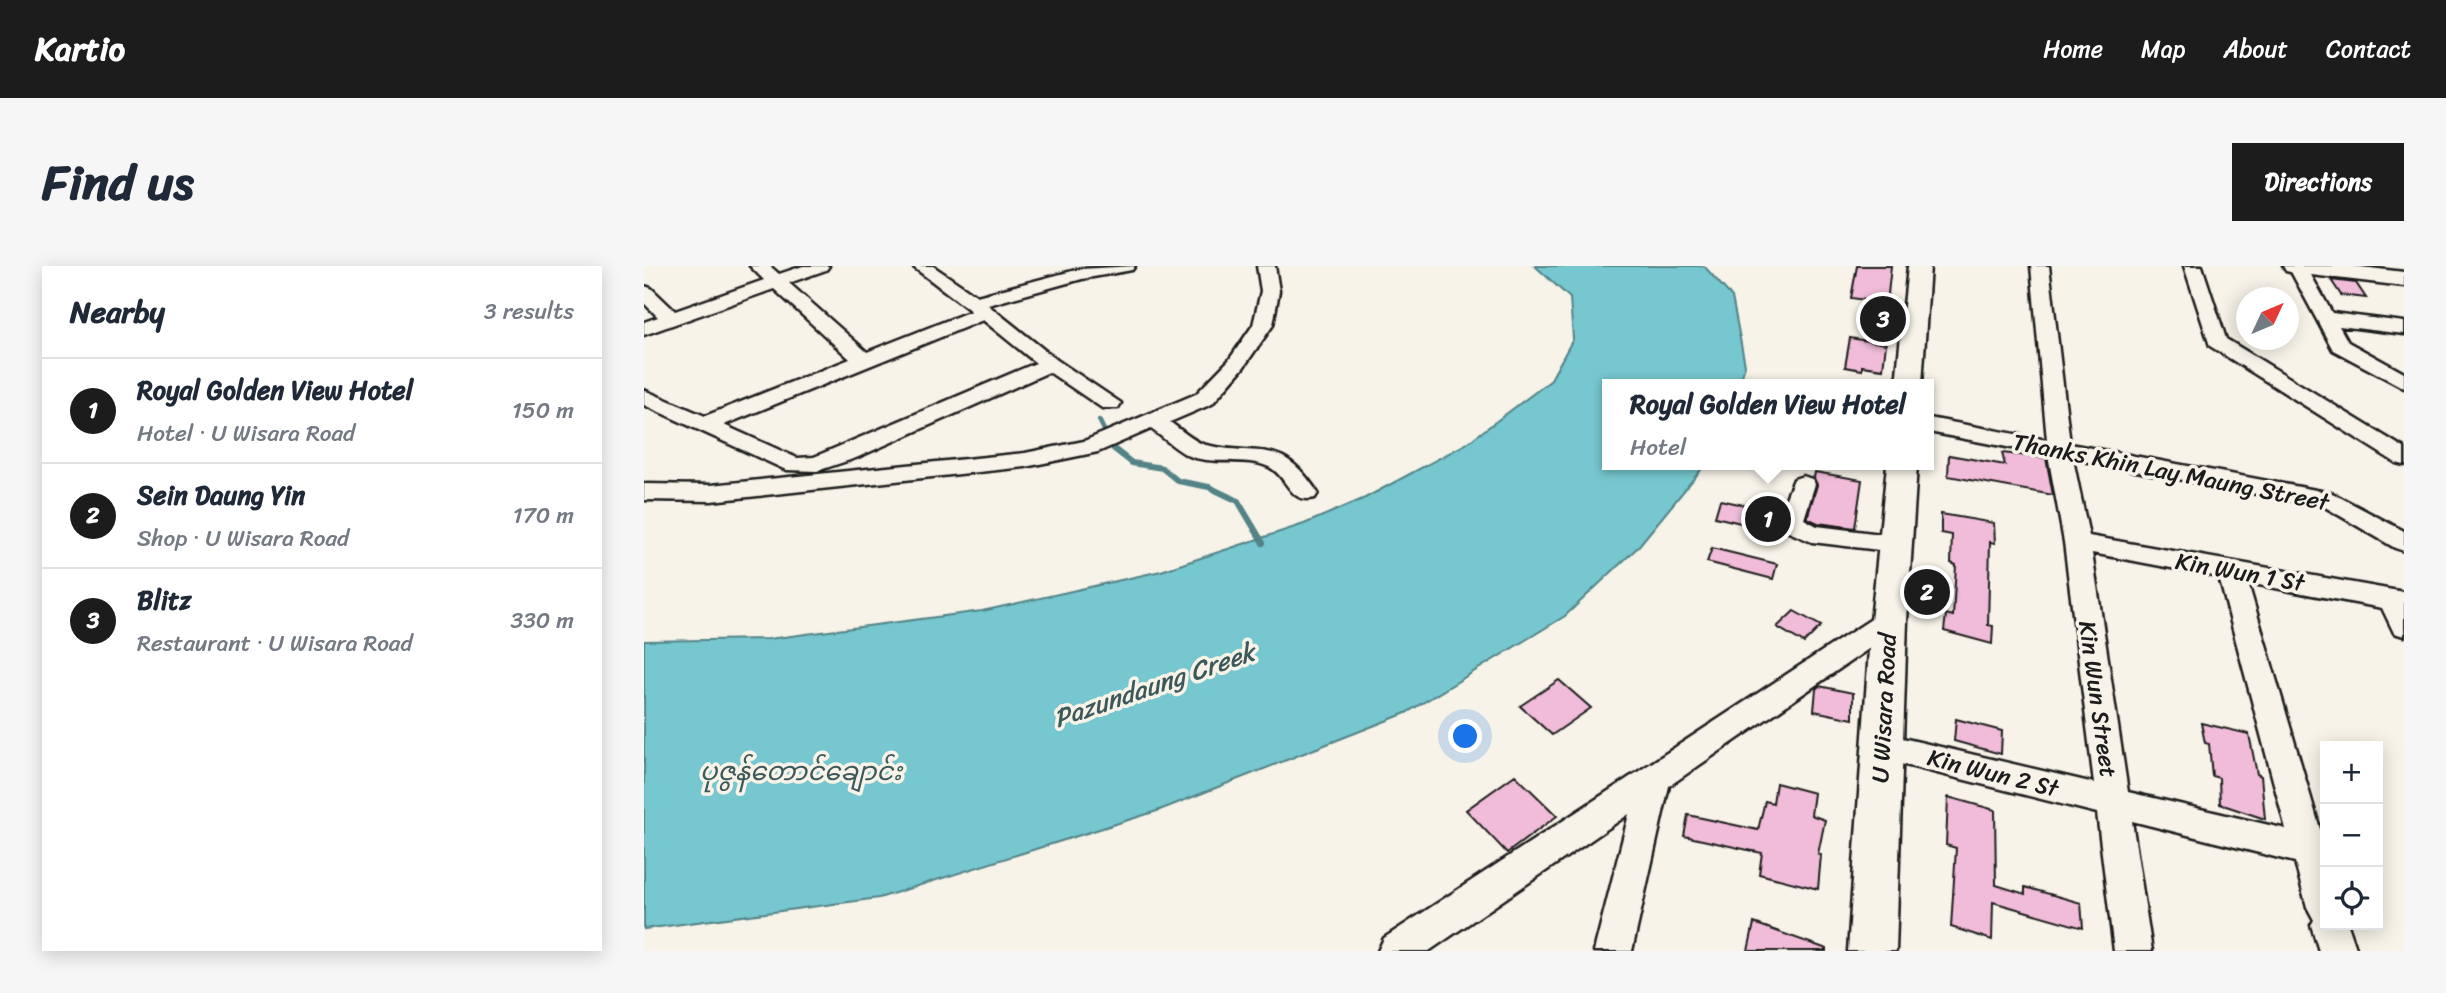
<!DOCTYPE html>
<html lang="en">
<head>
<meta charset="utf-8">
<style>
	body { margin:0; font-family:Sriracha,"Noto Sans Myanmar",sans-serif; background:#f6f6f7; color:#1f2937 }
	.controls { position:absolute; right:21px; bottom:21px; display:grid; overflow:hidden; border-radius:0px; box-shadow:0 4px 18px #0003 }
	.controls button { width:63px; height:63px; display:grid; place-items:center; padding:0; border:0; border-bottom:2px solid #e0e1e3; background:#fff; color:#1f2937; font:35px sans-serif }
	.compass { position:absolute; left:1592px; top:21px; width:63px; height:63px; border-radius:50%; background:#fff; box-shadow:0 4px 18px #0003; rotate:46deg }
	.you { position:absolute; left:822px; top:471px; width:24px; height:24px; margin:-18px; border:5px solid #fff; border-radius:50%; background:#1a73e8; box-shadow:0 0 0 10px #1a73e833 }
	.badge { display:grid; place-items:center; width:46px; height:46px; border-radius:50%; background:#1c1c1c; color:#fff; font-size:23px; font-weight:700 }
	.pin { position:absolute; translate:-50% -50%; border:4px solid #fff; box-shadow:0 2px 7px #0006 }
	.popup { position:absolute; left:958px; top:113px; width:332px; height:91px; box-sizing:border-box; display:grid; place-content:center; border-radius:0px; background:#fff; filter:drop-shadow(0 2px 5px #0005); font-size:23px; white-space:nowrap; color:#747a83 }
	.popup b { font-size:26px; color:#1f2937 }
	.popup::after { content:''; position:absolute; left:50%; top:100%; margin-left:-14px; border:14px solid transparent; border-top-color:#fff }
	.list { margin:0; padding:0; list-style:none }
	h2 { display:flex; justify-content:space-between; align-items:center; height:91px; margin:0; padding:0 28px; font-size:30px }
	h2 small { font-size:23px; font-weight:400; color:#747a83 }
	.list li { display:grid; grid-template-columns:46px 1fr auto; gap:21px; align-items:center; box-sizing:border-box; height:105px; padding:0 28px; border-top:2px solid #e0e1e3 }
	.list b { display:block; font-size:26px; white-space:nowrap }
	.list p { margin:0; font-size:23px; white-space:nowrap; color:#747a83 }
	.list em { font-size:23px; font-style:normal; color:#747a83 }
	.icon { flex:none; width:38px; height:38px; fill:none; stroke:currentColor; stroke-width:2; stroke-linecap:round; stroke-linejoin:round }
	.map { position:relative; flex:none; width:1760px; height:685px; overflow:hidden; border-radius:0px }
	header { display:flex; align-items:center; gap:42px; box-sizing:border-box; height:98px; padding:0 35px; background:#1c1c1c; color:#fff }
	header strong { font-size:33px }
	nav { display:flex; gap:38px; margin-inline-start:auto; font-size:24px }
	.intro { display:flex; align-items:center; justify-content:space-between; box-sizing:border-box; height:168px; padding:0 42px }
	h1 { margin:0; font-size:49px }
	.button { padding:18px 32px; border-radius:0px; background:#1c1c1c; color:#fff; font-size:24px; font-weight:700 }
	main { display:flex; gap:42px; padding:0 42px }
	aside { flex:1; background:#fff; border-radius:0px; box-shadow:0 4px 18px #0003 }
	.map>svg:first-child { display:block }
	.water { fill:#76c7cf; stroke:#528387; stroke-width:2 }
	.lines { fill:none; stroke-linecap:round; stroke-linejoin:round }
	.stream-far1 { stroke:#528387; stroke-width:4.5 }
	.stream { stroke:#528387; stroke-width:6 }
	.building { fill:#f0bcd9; stroke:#1c1c1c; stroke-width:2 }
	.minor-casing { stroke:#1c1c1c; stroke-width:5 }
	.major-casing { stroke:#1c1c1c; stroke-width:5 }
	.minor { fill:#f7f3e8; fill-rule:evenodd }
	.major { fill:#f7f3e8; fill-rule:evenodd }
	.labels { text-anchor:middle; stroke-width:7; stroke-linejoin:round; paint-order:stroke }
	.street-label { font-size:24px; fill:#1c1c1c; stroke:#f7f3e8 }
	.water-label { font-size:26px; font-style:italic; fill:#3c585b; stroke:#f7f3e8 }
</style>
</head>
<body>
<header>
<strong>Kartio</strong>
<nav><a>Home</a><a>Map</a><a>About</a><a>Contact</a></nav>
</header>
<div class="intro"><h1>Find us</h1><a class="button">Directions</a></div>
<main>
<aside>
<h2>Nearby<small>3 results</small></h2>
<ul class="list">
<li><span class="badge">1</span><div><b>Royal Golden View Hotel</b><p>Hotel · U Wisara Road</p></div><em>150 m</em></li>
<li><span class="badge">2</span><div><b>Sein Daung Yin</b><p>Shop · U Wisara Road</p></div><em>170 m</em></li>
<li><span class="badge">3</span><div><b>Blitz</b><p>Restaurant · U Wisara Road</p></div><em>330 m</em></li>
</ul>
</aside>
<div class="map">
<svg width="1760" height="685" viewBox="0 0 1760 685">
	<rect width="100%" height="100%" fill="#f7f3e8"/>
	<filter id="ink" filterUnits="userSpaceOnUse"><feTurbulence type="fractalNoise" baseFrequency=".0143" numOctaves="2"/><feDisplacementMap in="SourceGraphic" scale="14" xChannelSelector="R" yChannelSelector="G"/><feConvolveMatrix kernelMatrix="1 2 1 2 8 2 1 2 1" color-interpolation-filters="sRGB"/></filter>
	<g filter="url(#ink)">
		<path class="water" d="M891 0H1060L1088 31 1101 99 1096 118H963V199H1061L993 282 921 350 762 447 513 545 235 632 0 663V375L124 373 338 345 517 305 660 258 721 232 822 178 906 115 929 73 926 32Z"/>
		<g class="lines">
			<path class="stream-far1" d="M455 154 466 176"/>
			<path class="stream" d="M465 174 470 183 488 197 518 202 534 215 565 221 594 235 619 277"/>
		</g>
		<path class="building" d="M1213 0H1247L1243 37 1207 32Z
			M1687 14 1712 17 1722 32 1697 29Z
			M1206 72 1242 78 1239 103 1218 100V104L1201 101Z
			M1358 187 1402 192 1409 229 1304 210 1305 189 1361 199Z
			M1171 206 1218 214 1211 262 1174 257 1163 252 1173 219 1170 212Z
			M1076 234 1119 243 1114 261 1071 251Z
			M1297 248 1350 257 1351 277 1346 276 1344 359 1349 360 1348 378 1300 365 1302 348 1309 350 1312 299 1307 297 1308 269 1297 267Z
			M1068 282 1133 298 1129 313 1063 296Z
			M1150 345 1177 360 1160 377 1133 361Z
			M915 414 947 442 908 469 876 440Z
			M1175 420 1209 427V453L1170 445 1172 423Z
			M1312 453 1358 465 1357 488 1310 475Z
			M1557 457 1605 468 1613 508 1617 510 1621 553 1576 538 1575 512 1568 510 1565 478 1561 477Z
			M871 509 913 550 863 587 822 544Z
			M1132 517 1170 527 1167 549 1181 554 1174 588 1177 589 1174 623 1115 608 1118 587 1040 570 1044 549 1114 564 1121 535 1129 537Z
			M1304 531 1351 544 1352 619 1381 628V621L1437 637 1439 662 1349 636 1348 674 1307 661 1312 582 1302 579Z
			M1110 657 1183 683V685H1104Z"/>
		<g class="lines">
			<g class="minor-casing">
				<path id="minor" d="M106 0H126L135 8 159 0H185L182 4 145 17 223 86 327 45 268 0H289L333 30 436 3 491 0 488 4 438 13 344 39 413 94 477 137 474 142H458L405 106 212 192 173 205 142 204 0 139V124L61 150 206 93 130 23 0 69V56L14 51 0 37V20L7 22 31 45 120 14ZM339 54 392 97 170 191 153 192 80 159Z
					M613 0H631L635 25 629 59 599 102 568 138 526 156C536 163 550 176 562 179 617 192 636 169 674 227L671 232C645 239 644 210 625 201 602 190 567 200 543 189 531 183 519 171 507 163L454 186 381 201 67 235 0 234V218L67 219 381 187 440 175 552 128 585 94 609 59 617 25Z
					M1387 0H1405L1426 178 1688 227 1760 265V285L1751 282 1681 241 1429 193 1445 270 1760 326V370L1750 367 1738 342 1604 317 1681 580V659H1704L1713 685H1675L1667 659 1670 654 1663 641 1651 596 1488 555 1508 685H1470L1453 547 1237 493 1226 489 1221 480 1226 471 1237 467 1450 517 1420 276 1404 189 1285 166V152L1403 174ZM1448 287 1575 311 1642 563 1484 526Z
					M1540 0H1558L1582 73 1760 182V199L1752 197 1566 80Z
					M1644 0H1662L1688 47 1760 56V68L1695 60 1704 76 1760 107V122L1689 84Z
					M1159 210 1168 213 1171 218 1160 253 1173 260 1261 271 1265 277 1261 283 1252 286 1168 276 1140 264 1134 251 1150 213Z
					M1245 345 1255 348 1259 355 1255 362 1025 520 988 685H950L985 548 785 685H734L740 672 1235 348Z"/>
			</g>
			<g class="major-casing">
				<path id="major" d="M1264 0H1286L1278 118H1252Z
					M1639 0H1708L1760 6V20L1650 7 1642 5Z
					M1243 199H1273L1263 355 1252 685H1204L1227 355Z"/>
			</g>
			<use href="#minor" class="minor"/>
			<use href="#major" class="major"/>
		</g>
	</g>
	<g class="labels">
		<g class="street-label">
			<text transform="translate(1527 206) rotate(11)" y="8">Thanks Khin Lay Maung Street</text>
			<text transform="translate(1596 306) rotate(10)" y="8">Kin Wun 1 St</text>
			<text transform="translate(1454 433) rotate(82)" y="8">Kin Wun Street</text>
			<text transform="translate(1240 442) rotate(-87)" y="8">U Wisara Road</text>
			<text transform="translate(1349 507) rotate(14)" y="8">Kin Wun 2 St</text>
		</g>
		<g class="water-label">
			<text transform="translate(510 419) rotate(-19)" y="9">Pazundaung Creek</text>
			<text x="157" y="514">ပုဇွန်တောင်ချောင်း</text>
		</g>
	</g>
</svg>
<div class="controls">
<button>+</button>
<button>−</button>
<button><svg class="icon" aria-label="locate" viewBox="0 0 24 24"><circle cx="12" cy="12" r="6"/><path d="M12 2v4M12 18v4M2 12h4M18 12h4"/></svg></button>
</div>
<svg class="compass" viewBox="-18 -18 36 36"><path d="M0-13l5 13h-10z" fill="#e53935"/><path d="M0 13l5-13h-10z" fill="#747a83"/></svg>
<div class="you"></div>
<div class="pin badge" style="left:1124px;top:253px">1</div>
<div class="popup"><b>Royal Golden View Hotel</b>Hotel</div>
<div class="pin badge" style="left:1283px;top:326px">2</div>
<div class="pin badge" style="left:1239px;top:53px">3</div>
</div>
</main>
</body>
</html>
